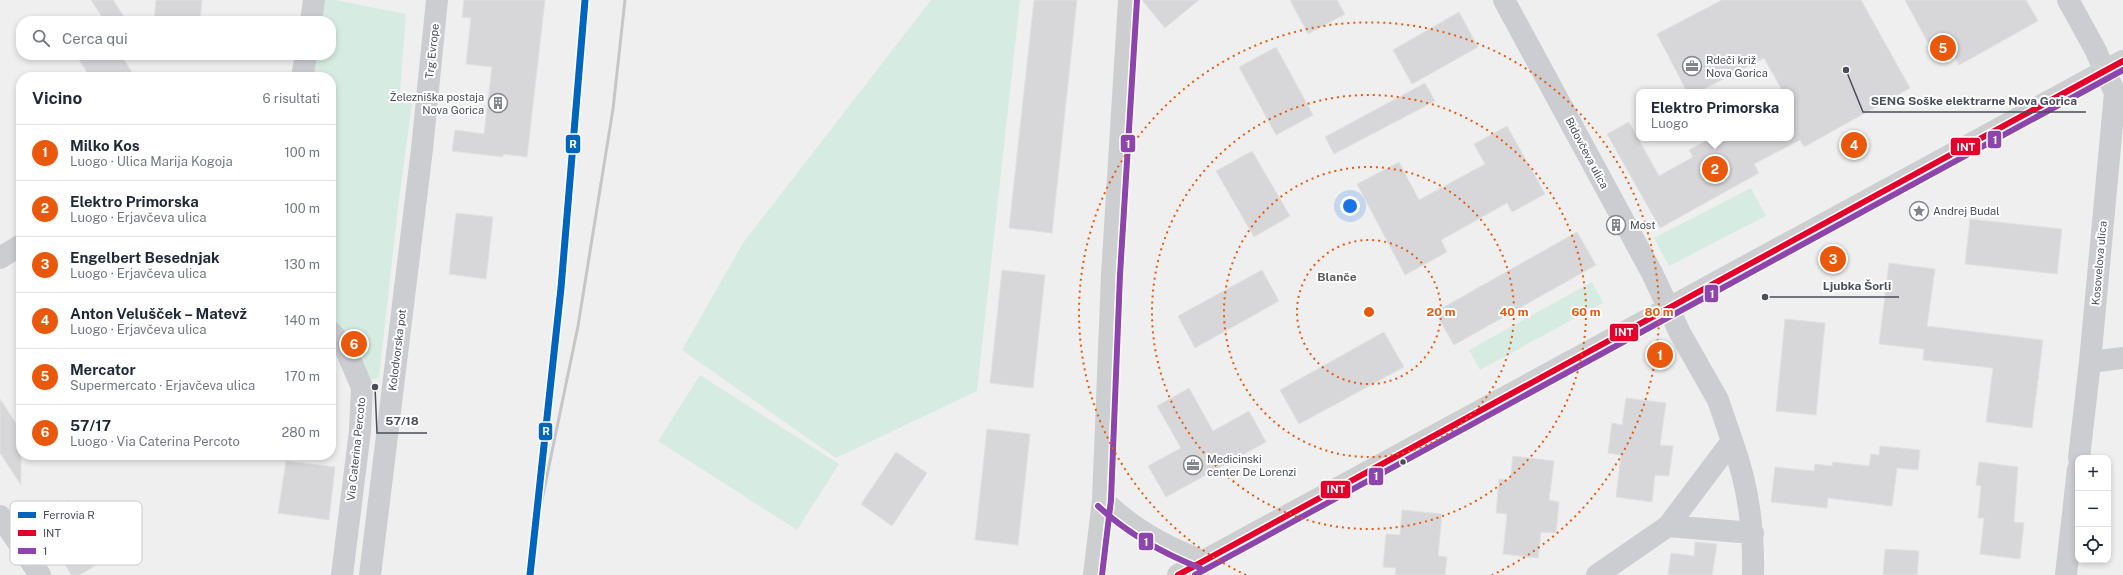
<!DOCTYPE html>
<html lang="it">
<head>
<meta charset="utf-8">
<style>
	body { margin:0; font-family:"Public Sans",sans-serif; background:#f6f6f7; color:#1f2937 }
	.controls { position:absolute; right:12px; bottom:12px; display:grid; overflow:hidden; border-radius:8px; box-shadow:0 2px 6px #0003 }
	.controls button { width:36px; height:36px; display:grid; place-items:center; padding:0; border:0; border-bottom:1px solid #e0e1e3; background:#fff; color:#1f2937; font:20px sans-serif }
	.you { position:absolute; left:1350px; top:206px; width:14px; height:14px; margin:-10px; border:3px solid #fff; border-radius:50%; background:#1a73e8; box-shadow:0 0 0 6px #1a73e833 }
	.badge { display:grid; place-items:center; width:26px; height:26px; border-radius:50%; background:#ea580c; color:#fff; font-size:13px; font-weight:700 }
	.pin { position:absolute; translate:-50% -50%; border:2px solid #fff; box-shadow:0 1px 4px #0006 }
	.popup { position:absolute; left:1636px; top:89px; width:158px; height:52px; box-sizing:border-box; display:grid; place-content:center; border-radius:8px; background:#fff; filter:drop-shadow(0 1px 3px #0005); font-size:13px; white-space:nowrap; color:#747a83 }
	.popup b { font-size:15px; color:#1f2937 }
	.popup::after { content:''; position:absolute; left:50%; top:100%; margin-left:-8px; border:8px solid transparent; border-top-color:#fff }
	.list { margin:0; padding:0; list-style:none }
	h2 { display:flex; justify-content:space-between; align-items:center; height:52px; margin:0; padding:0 16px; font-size:17px }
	h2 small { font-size:13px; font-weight:400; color:#747a83 }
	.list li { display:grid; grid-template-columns:26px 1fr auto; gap:12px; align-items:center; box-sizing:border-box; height:56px; padding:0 16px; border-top:1px solid #e0e1e3 }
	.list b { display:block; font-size:15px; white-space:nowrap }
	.list p { margin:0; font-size:13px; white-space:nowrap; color:#747a83 }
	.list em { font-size:13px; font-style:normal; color:#747a83 }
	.icon { flex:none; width:22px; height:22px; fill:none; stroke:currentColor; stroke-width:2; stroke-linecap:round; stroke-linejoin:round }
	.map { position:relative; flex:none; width:2123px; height:575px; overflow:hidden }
	.search { position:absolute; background:#fff; box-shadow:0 2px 6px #0003; left:16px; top:16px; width:320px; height:44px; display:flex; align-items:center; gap:10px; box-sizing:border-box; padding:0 14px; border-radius:16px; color:#747a83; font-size:15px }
	.panel { position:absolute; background:#fff; box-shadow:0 2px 6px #0003; left:16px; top:72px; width:320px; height:388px; border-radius:16px }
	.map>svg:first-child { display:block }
	.green { fill:#d6ece2 }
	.building { fill:#d7d7d9; stroke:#e1e1e2 }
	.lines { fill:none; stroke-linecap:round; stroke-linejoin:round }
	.street { stroke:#cbcdd0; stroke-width:22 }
	.secondary { stroke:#cdced0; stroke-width:22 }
	.rail { stroke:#c5c6c9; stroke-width:3 }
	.bus-1-casing { stroke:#fff; stroke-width:9 }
	.bus-2-casing { stroke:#fff; stroke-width:9 }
	.bus-1 { stroke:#e4002b; stroke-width:6 }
	.bus-2 { stroke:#8e44ad; stroke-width:6 }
	.rail-1-casing { stroke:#fff; stroke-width:10 }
	.rail-1 { stroke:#0065bd; stroke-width:7 }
	.ring { fill:none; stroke:#e8590c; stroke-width:2; stroke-dasharray:2 4 }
	.bus-dot { fill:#494e59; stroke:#fff; stroke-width:1.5 }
	.labels { text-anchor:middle; stroke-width:4; stroke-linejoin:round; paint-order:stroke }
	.street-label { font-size:11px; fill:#494e59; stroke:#fff }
	.poi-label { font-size:11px; fill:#494e59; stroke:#fff; text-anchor:start }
	.neighbourhood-label { font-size:12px; font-weight:bold; fill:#5c5d62; stroke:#fff }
	.key { fill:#fff; stroke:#c8cacd; stroke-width:1 }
	.key-label { font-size:11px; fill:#494e59 }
	.centre { fill:#e8590c; stroke:#fff; stroke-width:2 }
	.ring-label { font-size:12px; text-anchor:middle; font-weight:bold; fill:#e8590c; stroke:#fff; stroke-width:4; stroke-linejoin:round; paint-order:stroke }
	.leader { fill:none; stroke:#494e59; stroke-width:1.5 }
	.callout-dot { fill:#494e59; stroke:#fff; stroke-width:1.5 }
	.callout-label { font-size:12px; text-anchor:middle; font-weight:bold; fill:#494e59; stroke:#fff; stroke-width:4; stroke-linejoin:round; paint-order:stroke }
	.line-badge { stroke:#fff; stroke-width:1.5 }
	.badge-label { font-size:11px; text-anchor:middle; font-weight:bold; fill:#fff }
</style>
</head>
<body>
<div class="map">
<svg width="2123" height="575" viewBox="0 0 2123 575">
	<rect width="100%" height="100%" fill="#efefef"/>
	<path class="green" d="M318 0H335L406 14 400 92 413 96 398 207 379 378 364 381 331 323V77H307L310 55H331V21H315Z
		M931 0H1020L977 391 836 458 682 350 743 243Z
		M1751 188 1766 216 1669 266 1654 238Z
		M1592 282 1603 303 1480 370 1469 350Z
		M700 375 839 464 797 530 658 441Z"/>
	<path class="building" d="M91 0H113L127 21H105Z
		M156 0H202L200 21H154Z
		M464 0H545L527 157 503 154V157L452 151 455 130 484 134 492 67 466 64 471 18 462 17Z
		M1034 0H1077L1052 233 1009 228Z
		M1142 0H1199L1165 28Z
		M1290 0H1337L1345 14 1308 34Z
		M1722 0H1861L1910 88 1804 147 1800 140 1754 164 1759 173 1660 228 1607 134 1629 122 1659 176 1693 157 1689 150 1711 138H1791V92H1783L1764 58 1698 92H1687L1657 34Z
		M1905 0H2026L2038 21 1959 65 1950 48 1935 56Z
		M1459 12 1478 47 1412 84 1393 50Z
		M1276 47 1313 115 1276 135 1239 67Z
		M76 55H121L135 77H90Z
		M1425 83 1435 101 1334 154 1325 137Z
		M1507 126 1545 194 1512 212 1507 203 1441 240 1447 252 1405 275 1357 184 1399 162 1419 200 1485 164 1474 144Z
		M1252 151 1290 216 1254 237 1216 171Z
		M456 213 493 217 486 279 449 274Z
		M1970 219 2062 229 2057 274 1965 264Z
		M1577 232 1596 265 1454 345 1435 312Z
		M1889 263 1935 269 1927 326 2043 340 2032 428 1986 422 1993 368 1923 360 1924 349 1879 344Z
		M1002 270 1045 275 1033 388 990 383Z
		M1262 270 1279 301 1195 348 1178 316Z
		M1785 319 1825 323 1816 415 1776 411Z
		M1384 332 1404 367 1299 424 1280 390Z
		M1189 388 1213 431 1249 411 1266 442 1166 497 1148 466 1181 448 1157 406Z
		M1626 398 1666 403 1660 445 1673 446 1669 476 1655 475 1652 502 1616 497 1621 455 1608 453 1612 423 1622 425Z
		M0 399 21 431V485L0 453Z
		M987 429 1030 434 1018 545 975 540Z
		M1880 446 1920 450 1918 470 1897 468 1892 506 1828 498 1827 508 1771 502 1775 467 1814 471 1815 464 1832 466 1833 462 1869 466 1871 454 1879 455Z
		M896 452 927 473 892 526 861 504Z
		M1513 456 1554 461 1549 500 1559 502 1556 533 1541 532 1538 558 1503 554 1507 514 1496 513 1499 479 1510 480Z
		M286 461 335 467 329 520 278 513Z
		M1979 462 2018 467 2014 522 2024 523 2020 559 1980 554 1984 518H1978L1981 486 1976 485Z
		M68 500 106 559 80 575H71L64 563 66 562 60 552 64 549 42 517Z
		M1402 510 1442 514 1438 556 1447 557 1445 575H1395L1396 568 1383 567 1386 534 1400 535Z
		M1695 542 1717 544 1712 575H1668L1671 553 1694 556Z
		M1885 549 1919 551 1917 575H1883Z"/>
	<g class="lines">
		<path class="street" d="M1504 0 1652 273 1680 333 1718 400 1732 441 1668 526 1597 575
			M2068 0 2095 49 2115 93 2090 362 2079 458
			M311 21 314 0
			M302 77 306 55
			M0 258 21 245
			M331 332 345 348 362 387 360 431 342 575
			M2090 362 2123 358
			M1732 441C1748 484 1754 530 1753 575
			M0 516 40 575
			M1668 526 1753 533
			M370 575 422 149 437 0
			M2066 575 2078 469"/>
		<path class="secondary" d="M1103 500C1132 529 1165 547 1203 561
			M1094 575 1103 500 1112 275 1129 0
			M1178 575 2123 61"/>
		<path class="rail" d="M537 524 578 326 613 109 625 0"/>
		<g class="bus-1-casing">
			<path id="bus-1" d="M1178 575 2123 61"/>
		</g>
		<g class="bus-2-casing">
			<path id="bus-2" d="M1098 506C1128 534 1162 553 1200 568
				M1102 575 1111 500 1120 275 1137 0
				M1195 575 2123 70"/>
		</g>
		<use href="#bus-1" class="bus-1"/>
		<use href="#bus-2" class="bus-2"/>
		<g class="rail-1-casing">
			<path id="rail-1" d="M530 575 561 288 585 0"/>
		</g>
		<use href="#rail-1" class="rail-1"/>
	</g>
	<g class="ring">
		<circle cx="1369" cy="312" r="72"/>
		<circle cx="1369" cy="312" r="145"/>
		<circle cx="1369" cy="312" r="217"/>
		<path d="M1246 575A290 290 0 1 1 1492 575"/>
	</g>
	<defs>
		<g id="office-ring" transform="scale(1)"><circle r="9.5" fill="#fff" stroke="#83868e" stroke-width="1.5"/><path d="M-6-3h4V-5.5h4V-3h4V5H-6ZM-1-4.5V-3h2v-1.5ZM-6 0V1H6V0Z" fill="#83868e"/></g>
		<g id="building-ring" transform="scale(1)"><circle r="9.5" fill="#fff" stroke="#83868e" stroke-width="1.5"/><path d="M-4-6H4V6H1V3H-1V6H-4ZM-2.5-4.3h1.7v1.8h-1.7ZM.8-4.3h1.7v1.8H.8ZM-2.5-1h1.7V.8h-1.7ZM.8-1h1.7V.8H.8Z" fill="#83868e"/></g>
		<g id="sight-ring" transform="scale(1)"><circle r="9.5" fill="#fff" stroke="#83868e" stroke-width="1.5"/><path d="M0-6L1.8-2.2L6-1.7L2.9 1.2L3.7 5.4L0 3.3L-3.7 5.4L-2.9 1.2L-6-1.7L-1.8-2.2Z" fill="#83868e"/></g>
	</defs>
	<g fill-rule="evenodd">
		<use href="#office-ring" x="1692" y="66"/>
		<use href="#building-ring" x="498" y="103"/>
		<use href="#sight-ring" x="1919" y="211"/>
		<use href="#building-ring" x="1616" y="225"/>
		<use href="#office-ring" x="1193" y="465"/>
	</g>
	<circle class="bus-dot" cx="1403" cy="462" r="3.5"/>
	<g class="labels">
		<g class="street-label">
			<text transform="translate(432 51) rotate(-84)" y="4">Trg Evrope</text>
			<text transform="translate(1587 153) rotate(62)" y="4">Bidovčeva ulica</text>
			<text transform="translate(2099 263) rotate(-85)" y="4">Kosovelova ulica</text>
			<text transform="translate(397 350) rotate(-83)" y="4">Kolodvorska pot</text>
			<text transform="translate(356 449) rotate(-84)" y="4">Via Caterina Percoto</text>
		</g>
		<g class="poi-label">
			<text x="1706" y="64">Rdeči križ<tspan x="1706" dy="13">Nova Gorica</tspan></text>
			<text x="484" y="101" text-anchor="end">Železniška postaja<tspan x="484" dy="13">Nova Gorica</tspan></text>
			<text x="1933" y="215">Andrej Budal</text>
			<text x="1630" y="229">Most</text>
			<text x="1207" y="463">Medicinski<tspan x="1207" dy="13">center De Lorenzi</tspan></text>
		</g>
		<g class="neighbourhood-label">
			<text x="1337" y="281">Blanče</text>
		</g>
	</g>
	<rect x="10" y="501" width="132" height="64" rx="6" class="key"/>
	<rect x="18" y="512" width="18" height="6" fill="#0065bd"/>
	<rect x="18" y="530" width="18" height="6" fill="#e4002b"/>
	<rect x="18" y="548" width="18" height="6" fill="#8e44ad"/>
	<g class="key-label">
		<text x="43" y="519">Ferrovia R</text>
		<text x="43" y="537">INT</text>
		<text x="43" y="555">1</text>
	</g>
	<circle cx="1369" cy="312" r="6" class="centre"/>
	<g class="ring-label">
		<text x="1441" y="316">20 m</text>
		<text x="1514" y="316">40 m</text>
		<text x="1586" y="316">60 m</text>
		<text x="1659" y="316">80 m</text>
	</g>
	<path class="leader" d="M1846 70L1863 112H2086M1765 297L1815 297H1899M375 387L377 433H427"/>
	<g class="callout-dot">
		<circle cx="1846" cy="70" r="4"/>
		<circle cx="1765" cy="297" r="4"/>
		<circle cx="375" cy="387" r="4"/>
	</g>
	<g class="callout-label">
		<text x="1974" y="105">SENG Soške elektrarne Nova Gorica</text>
		<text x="1857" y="290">Ljubka Šorli</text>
		<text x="402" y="425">57/18</text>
	</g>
	<g class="line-badge">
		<rect x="1987" y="130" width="15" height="19" rx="4" fill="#8e44ad"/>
		<rect x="1120" y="134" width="16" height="19" rx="4" fill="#8e44ad"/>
		<rect x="565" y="134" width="16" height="20" rx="4" fill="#0065bd"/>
		<rect x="1950" y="137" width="31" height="19" rx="4" fill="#e4002b"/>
		<rect x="1704" y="284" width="15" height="19" rx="4" fill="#8e44ad"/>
		<rect x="1609" y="323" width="30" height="19" rx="4" fill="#e4002b"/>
		<rect x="538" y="422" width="15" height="19" rx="4" fill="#0065bd"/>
		<rect x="1368" y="467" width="16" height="19" rx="4" fill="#8e44ad"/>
		<rect x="1320" y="480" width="31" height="19" rx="4" fill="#e4002b"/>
		<rect x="1138" y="532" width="16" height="19" rx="4" fill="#8e44ad"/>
	</g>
	<g class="badge-label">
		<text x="1995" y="144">1</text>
		<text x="1128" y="148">1</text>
		<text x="573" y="148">R</text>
		<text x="1966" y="151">INT</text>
		<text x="1712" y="298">1</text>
		<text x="1624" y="336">INT</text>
		<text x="546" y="435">R</text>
		<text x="1376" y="480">1</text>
		<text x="1336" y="493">INT</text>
		<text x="1146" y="546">1</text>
	</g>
</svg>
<div class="controls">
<button>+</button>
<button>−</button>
<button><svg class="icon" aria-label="locate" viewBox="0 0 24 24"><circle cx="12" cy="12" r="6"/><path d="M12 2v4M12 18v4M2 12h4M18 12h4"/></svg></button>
</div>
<div class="you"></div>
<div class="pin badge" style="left:1660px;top:355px">1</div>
<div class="pin badge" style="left:1715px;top:169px">2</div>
<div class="popup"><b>Elektro Primorska</b>Luogo</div>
<div class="pin badge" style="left:1833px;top:259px">3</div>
<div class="pin badge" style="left:1854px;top:145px">4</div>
<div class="pin badge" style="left:1943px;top:48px">5</div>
<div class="pin badge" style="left:354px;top:344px">6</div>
<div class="search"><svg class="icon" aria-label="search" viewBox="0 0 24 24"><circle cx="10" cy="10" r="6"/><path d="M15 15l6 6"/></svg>Cerca qui</div>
<section class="panel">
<h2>Vicino<small>6 risultati</small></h2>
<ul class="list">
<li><span class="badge">1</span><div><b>Milko Kos</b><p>Luogo · Ulica Marija Kogoja</p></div><em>100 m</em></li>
<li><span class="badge">2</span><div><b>Elektro Primorska</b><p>Luogo · Erjavčeva ulica</p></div><em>100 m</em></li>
<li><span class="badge">3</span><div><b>Engelbert Besednjak</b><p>Luogo · Erjavčeva ulica</p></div><em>130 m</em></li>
<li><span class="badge">4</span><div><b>Anton Velušček – Matevž</b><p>Luogo · Erjavčeva ulica</p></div><em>140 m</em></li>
<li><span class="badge">5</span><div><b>Mercator</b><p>Supermercato · Erjavčeva ulica</p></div><em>170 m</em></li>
<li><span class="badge">6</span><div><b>57/17</b><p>Luogo · Via Caterina Percoto</p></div><em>280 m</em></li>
</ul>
</section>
</div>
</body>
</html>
